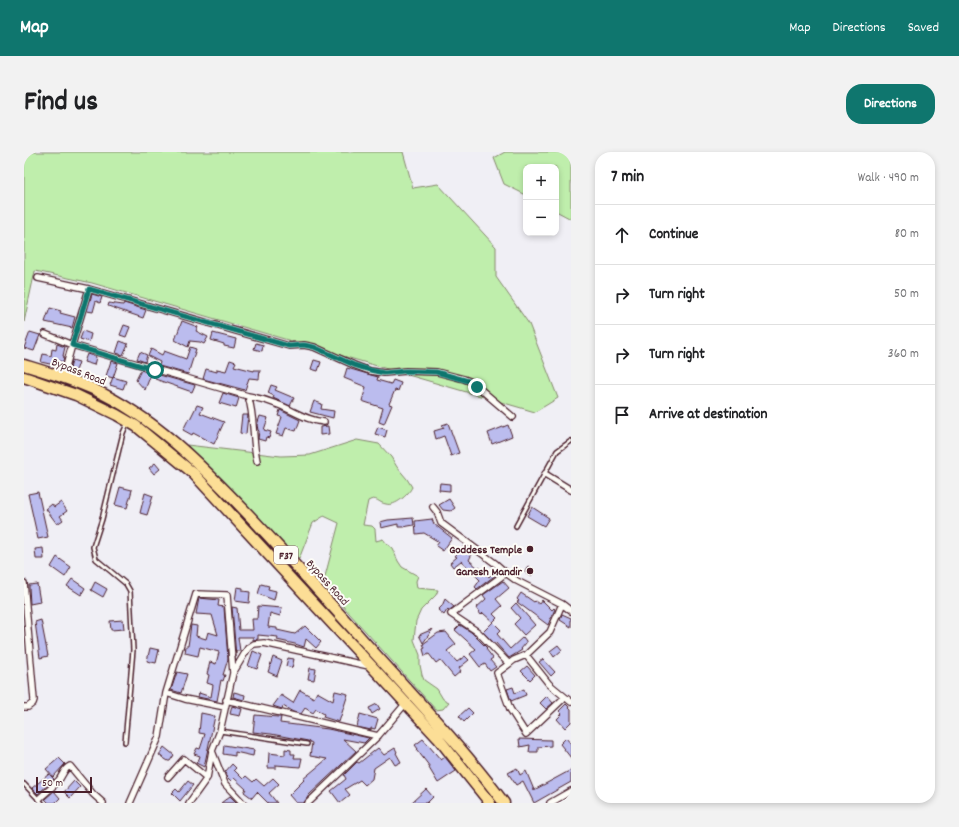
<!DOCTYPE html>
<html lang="en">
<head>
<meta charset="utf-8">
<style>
	body { margin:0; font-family:Dekko,sans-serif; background:#f2f2f2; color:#202124 }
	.controls { position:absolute; right:12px; top:12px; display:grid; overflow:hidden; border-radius:8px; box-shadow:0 2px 6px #0003 }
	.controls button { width:36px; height:36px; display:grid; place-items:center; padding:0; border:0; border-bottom:1px solid #e0e0e0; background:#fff; color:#202124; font:20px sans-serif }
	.scale { position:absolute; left:12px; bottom:10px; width:56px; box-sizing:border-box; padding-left:4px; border:2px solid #4a1f2b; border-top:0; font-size:11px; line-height:14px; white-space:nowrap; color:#4a1f2b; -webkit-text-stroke:3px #fdfcf7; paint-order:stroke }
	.stop { position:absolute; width:12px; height:12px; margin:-9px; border:3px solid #0f766e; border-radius:50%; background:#fff }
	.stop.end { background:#0f766e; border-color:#fff; box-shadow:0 1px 4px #0008 }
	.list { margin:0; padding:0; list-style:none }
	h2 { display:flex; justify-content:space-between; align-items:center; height:52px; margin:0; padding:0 16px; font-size:17px }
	h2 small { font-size:13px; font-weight:400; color:#757577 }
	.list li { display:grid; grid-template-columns:26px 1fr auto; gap:12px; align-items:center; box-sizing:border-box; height:60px; padding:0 16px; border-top:1px solid #e0e0e0 }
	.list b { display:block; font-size:15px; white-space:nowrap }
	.list em { font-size:13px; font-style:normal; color:#757577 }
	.icon { flex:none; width:22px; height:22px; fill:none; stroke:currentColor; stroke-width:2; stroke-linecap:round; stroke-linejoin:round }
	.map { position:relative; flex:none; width:547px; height:651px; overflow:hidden; border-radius:16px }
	header { display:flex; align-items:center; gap:24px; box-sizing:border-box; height:56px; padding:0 20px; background:#0f766e; color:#fff }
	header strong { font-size:19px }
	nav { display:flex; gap:22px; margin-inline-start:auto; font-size:14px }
	.intro { display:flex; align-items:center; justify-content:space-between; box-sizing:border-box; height:96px; padding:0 24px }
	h1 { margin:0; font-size:28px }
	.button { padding:10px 18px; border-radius:16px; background:#0f766e; color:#fff; font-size:14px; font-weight:700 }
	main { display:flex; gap:24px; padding:0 24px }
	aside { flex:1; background:#fff; border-radius:16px; box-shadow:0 2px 6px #0003 }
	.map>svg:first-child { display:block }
	.green { fill:#bfeeac; stroke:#84866c }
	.building { fill:#bbbcee; stroke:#4a1f2b }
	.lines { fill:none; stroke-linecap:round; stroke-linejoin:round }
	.service-casing { stroke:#4a1f2b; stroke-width:6 }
	.minor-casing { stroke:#4a1f2b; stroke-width:8 }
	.trunk-casing { stroke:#4a1f2b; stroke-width:13 }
	.service { stroke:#fdfcf7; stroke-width:3 }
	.minor { stroke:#fdfcf7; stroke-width:5.5 }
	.trunk { stroke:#fcde96; stroke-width:10 }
	.route { stroke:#0f766e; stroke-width:5 }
	.poi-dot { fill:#4a1f2b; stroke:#fdfcf7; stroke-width:1.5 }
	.labels { text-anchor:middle; stroke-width:4; stroke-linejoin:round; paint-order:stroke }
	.shield { fill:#fdfcf7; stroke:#806168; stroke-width:1 }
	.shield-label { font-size:11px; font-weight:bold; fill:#4a1f2b }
	.street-label { font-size:12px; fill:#4a1f2b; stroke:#fdfcf7 }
	.poi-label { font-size:12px; font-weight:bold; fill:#4a1f2b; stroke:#fdfcf7; text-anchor:end }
</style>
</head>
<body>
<header>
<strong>Map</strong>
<nav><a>Map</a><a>Directions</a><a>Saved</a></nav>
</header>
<div class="intro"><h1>Find us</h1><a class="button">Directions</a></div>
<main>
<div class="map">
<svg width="547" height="651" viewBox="0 0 547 651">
	<rect width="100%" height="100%" fill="#f0eff5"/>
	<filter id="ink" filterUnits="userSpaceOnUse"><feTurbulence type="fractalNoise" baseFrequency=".025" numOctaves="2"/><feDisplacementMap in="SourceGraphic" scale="8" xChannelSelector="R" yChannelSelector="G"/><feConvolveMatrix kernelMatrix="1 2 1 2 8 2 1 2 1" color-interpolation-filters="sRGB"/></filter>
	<g filter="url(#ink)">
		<path class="green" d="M0 0H379L389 36 414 32 472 95V125L505 172 534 246 511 260 68 131 11 119 0 170Z
			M481 0H547V67L532 59V15H502V43L480 32 470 6Z
			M333 288 355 292 367 305 373 315 383 327 388 335C385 342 371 355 362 352 354 351 353 344 344 349L339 373 348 374 351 377 352 389 359 387 363 392 368 396 374 409 378 415 394 424 392 429 393 436 414 438 412 443 397 458 392 469 390 488 396 503V513L398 523 400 528 413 537 419 547 425 550 419 557 412 558 299 432 315 371 300 364 289 371 275 407 163 293 257 304 286 303Z"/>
		<path class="building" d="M68 142 78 145 76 151 72 149 69 160 63 159Z
			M85 151 99 153 100 151 122 158 119 166 84 154Z
			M26 156 37 159 36 161 51 165 48 176 21 170Z
			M158 169 174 175 172 179 184 185 180 192 176 190 166 189 164 195 151 188Z
			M100 173 106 175 102 185 96 183Z
			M59 179 67 182 65 190 56 187Z
			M6 180 16 183 10 199 0 196Z
			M189 181 212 187 210 196 200 194V192L187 188Z
			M96 189 104 192 99 203 92 201Z
			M232 191 239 193 238 199 230 197Z
			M33 192 41 195 39 204H40L39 210 31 208 30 213 17 210 19 202 27 204 28 197 32 198Z
			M166 195 172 197 164 222 135 214 136 210 124 204 127 197 138 203 140 199 162 207Z
			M116 200 123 203 121 210 113 207Z
			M63 202 72 205 70 213 60 210Z
			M48 208 55 210 52 219 46 217Z
			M206 208 212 210 210 214 230 219V218H236L235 227 225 226 221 238 179 227 182 217 193 220V217L202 219Z
			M290 208 297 210 294 219 287 217Z
			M87 209 94 211 89 226 82 224Z
			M323 216 354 225 353 228 367 232 369 228 377 231 374 239 371 238 365 252 368 253 360 272 355 270 359 256 338 249 342 235 320 226Z
			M117 218 127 222 121 238 112 228Z
			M132 222 171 233 168 240 131 227Z
			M89 225 102 229 99 237 86 233Z
			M247 233 253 235 251 238 270 246 266 254 249 246 250 244 244 241Z
			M199 241 215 246 212 256 195 251Z
			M290 249 298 252 297 257 310 259 309 266 286 260Z
			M173 253 179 255 176 261 200 270 190 292 169 281 168 283 159 278 165 266 166 267Z
			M256 258 276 268 272 279 262 276 259 284 252 282 258 265 254 264Z
			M218 263H224L222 282 216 281Z
			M236 264 244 266 240 278 247 280 245 286 242 285 241 289 234 287 235 279 234 278 233 273Z
			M424 271 435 301 427 304 420 284 412 287 410 279 420 276 418 273Z
			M484 273 488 284 468 292 464 281Z
			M304 274 305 282 296 283V275Z
			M354 275 363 278 361 285 351 282Z
			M131 311 136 317 130 322 125 316Z
			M416 331 426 332V339L415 338Z
			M96 335 108 338 103 356 91 353Z
			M14 340 24 385 14 387 4 342Z
			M121 341 129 344 123 363 116 361Z
			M425 347 431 356 427 359 419 358 415 353Z
			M37 350 43 359 36 364 39 368 33 372 22 357 28 352 30 355Z
			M508 355 525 366 520 374 503 364Z
			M389 366 390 373 379 375H374V372L357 376 356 370 364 368Z
			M408 367 410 372 428 386 419 399 412 394 415 390 400 381 392 382 391 369Z
			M440 394 449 400 445 408 454 416 455 415 465 425 470 419 473 422 453 437 451 435 456 428 449 421 450 420 437 409 429 415 426 411 433 405 431 404Z
			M19 396 20 407H12L11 397Z
			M33 405 47 415 41 425 27 415Z
			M504 414 510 418 507 424 501 420Z
			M48 427 61 436 57 443 43 434Z
			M479 429 485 436 472 447 478 454 469 462 473 466 469 470 459 461 457 463 452 456 462 447 459 443Z
			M71 430 83 437 79 445 67 438Z
			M13 432 16 450 6 452 5 435V433Z
			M237 432 245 434 244 437 252 439 250 448 234 442Z
			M213 435 219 436V439L226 440 225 451 211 449Z
			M497 441 510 450 511 449 515 452 518 448 528 458 530 456 531 457 524 473 493 450 495 449 493 447Z
			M175 446 195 448 194 454 200 455 204 507 199 523H201L199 529 197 528 193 549 174 545 175 541 187 545 189 533 183 531 185 523 183 522 186 510 192 512 195 500 176 495 174 504 161 501 162 494H164L167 473 173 474 172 484 182 487 184 480 194 483 188 463 172 462Z
			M421 447 430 455 424 459 423 458 420 463 414 458 418 454Z
			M492 451 511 473 500 483 490 472 496 466 487 456Z
			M234 454 258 456 256 464 246 461 244 475 253 476V478L271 482 281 474 297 490 292 496 282 487 280 495 271 492 253 488 254 485 234 483V487L229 488V485H214L216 499H212V505L208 455 213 456 215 478H229L228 467H233Z
			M538 462 547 466V475L536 468Z
			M17 468 24 504 16 506 11 470Z
			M99 468 100 477 87 478 86 469Z
			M469 470 477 478 473 482 486 497 499 485 502 489V491L497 497 498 498 485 506 471 490 470 491 459 480Z
			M436 473 447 480 463 496 462 497 469 506 466 508 472 515 466 519 461 512 456 515 446 502 452 497 431 478Z
			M409 477 399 491 395 483Z
			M422 480 432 492 423 499 433 510 441 504 445 508 435 516 437 519 430 525 416 508 412 511 405 502 401 504 399 497 401 496 399 492 414 481Z
			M534 493 538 498 530 505 526 499Z
			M126 496 135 498 132 511 123 509Z
			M229 499 238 503 233 517 224 514Z
			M249 505 258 509 253 524 244 520Z
			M264 506 270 507 268 516 262 514Z
			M519 507 531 520 527 524 515 510Z
			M503 514 511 523 506 528 497 519Z
			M286 516 292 517 290 528 284 527Z
			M153 520 163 522 157 541 147 538Z
			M489 535 491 541 500 537 502 543 487 549 483 537Z
			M276 538 290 546 293 540 309 549 311 539 324 542 315 570 299 565 300 562 292 557 289 561 281 556 277 562 269 560 259 554 258 557 249 554 257 543 269 551Z
			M210 540 221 543 220 548 209 545Z
			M523 544 529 551 522 557 516 551Z
			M353 552 356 557 348 562 345 556Z
			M542 552 547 557V570L541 576 533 567 538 562 535 559Z
			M208 554 218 557 216 564 206 562Z
			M444 556 449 561 440 570 435 564Z
			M177 561 191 564 180 615 172 611 175 607 176 604 170 602 173 596 176 597 181 582 175 581Z
			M336 562 354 567 351 577 347 576V578L333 575Z
			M231 563 254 565H257L256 571 304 577 345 586 340 591 319 587 332 599 285 643 280 651H272L265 643 280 628 279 627 303 607 286 604 288 591 284 589 247 582 229 580Z
			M542 586 547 592V606L536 592Z
			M399 587 417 608 421 605 432 619 414 631 405 616 406 615 393 598 394 597 391 593Z
			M495 587 527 588V594L514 595V600H505L506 593 496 595Z
			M200 593 230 598 229 604 211 600V604L199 602Z
			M140 595 150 603 146 609H144L135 603Z
			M354 596 360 603 371 596 373 600 372 601 377 610 371 613 366 605 350 616 348 627 341 633 336 628 321 637 326 643 316 651 307 639 322 627 320 623 333 610 335 611Z
			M261 597 267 598V602H271L270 606H278L276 615 252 613V616H244L245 601 261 603Z
			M35 606 41 612 29 625 22 617Z
			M208 612 212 616 210 618 219 627 222 624 229 630 232 627 240 634 249 626 255 632 245 641 253 651H244L233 640 228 646 220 640 222 637 210 626 207 629 203 625 201 620Z
			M493 616 496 623 502 619 510 638 547 618V630L510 651 499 629 492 633 484 621Z
			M25 622 30 627 14 642 8 636Z
			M50 629 56 635 46 646 40 640Z
			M164 629 169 633 156 649 148 641 152 637 155 640Z
			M402 637 409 645 403 651H387Z
			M30 639 36 646 31 651H25L21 647Z
			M206 644 213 651H197Z"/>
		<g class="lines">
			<g class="service-casing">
				<path id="service" d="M492 374 533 299 547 289
					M196 579 283 592
					M101 590 109 498 106 439 102 432 72 407 69 395 78 367 99 281 103 272
					M0 632 18 651"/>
			</g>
			<g class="minor-casing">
				<path id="minor" d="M14 126 65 137 265 194 280 193 290 195 330 213 346 219 360 221 382 219 413 220 440 227 448 230 489 265
					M21 182 48 193 65 137
					M39 225 48 193 224 244C235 246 245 249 255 253 270 259 284 269 300 270
					M224 244C231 265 228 287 233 309
					M521 322 547 338
					M409 355 413 360 417 371 472 412 482 421 493 429 538 452 547 459
					M482 421 427 462 454 480 485 512 473 521 486 557 502 582 540 546
					M0 431 10 548 9 551 4 555H0
					M502 503 525 532 547 550
					M485 512 490 508 502 503 526 480 538 452
					M142 541 161 547 201 555
					M202 548 354 584
					M188 599 201 632 219 651
					M144 625 160 607 183 626
					M15 647C21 641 28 636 34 629 39 624 39 617 46 614L69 642 79 651
					M106 651 135 585 142 541 172 442 203 443 209 521
					M165 651 183 626 188 599 196 579 209 521 224 496 230 492 240 491 345 514
					M284 651 354 584 382 551
					M526 651 547 639"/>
			</g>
			<g class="trunk-casing">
				<path id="trunk" d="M0 213C23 220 47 227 69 237 130 265 177 313 223 361 262 402 299 444 337 486 385 540 436 592 480 651
					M0 225 52 243 93 263 112 274 169 321 414 586 466 651"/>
			</g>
			<use href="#service" class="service"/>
			<use href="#minor" class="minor"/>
			<use href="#trunk" class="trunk"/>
		</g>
	</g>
	<g class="lines" filter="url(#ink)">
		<path class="route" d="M131 218 48 193 65 137 265 194 280 193 290 195 330 213 346 218 360 221 382 219 412 220 448 230 453 235"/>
	</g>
	<g class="poi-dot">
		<circle cx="506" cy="397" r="4"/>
		<circle cx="506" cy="419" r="4"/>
	</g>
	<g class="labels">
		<rect class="shield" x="250" y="394" width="24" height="18" rx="3"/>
		<g class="shield-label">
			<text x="262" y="407">F37</text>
		</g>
		<g class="street-label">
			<text transform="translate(55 219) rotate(21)" y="4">Bypass Road</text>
			<text transform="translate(304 430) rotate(48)" y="4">Bypass Road</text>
		</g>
		<g class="poi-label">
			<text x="498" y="401">Goddess Temple</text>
			<text x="498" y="423">Ganesh Mandir</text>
		</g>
	</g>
</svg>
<div class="controls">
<button>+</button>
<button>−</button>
</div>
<div class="scale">50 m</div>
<div class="stop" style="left:131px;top:218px"></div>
<div class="stop end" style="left:453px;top:235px"></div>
</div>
<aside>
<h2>7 min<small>Walk · 490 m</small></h2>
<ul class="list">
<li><svg class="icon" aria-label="ahead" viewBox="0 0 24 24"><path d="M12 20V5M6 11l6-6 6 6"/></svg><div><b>Continue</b></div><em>80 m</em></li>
<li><svg class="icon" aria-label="right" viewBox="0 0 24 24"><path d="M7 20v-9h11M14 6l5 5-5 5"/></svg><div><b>Turn right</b></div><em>50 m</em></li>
<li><svg class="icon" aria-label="right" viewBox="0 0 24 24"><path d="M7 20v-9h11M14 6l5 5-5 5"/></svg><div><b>Turn right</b></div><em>360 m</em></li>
<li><svg class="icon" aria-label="arrive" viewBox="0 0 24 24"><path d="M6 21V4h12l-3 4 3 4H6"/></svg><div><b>Arrive at destination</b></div></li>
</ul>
</aside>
</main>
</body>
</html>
